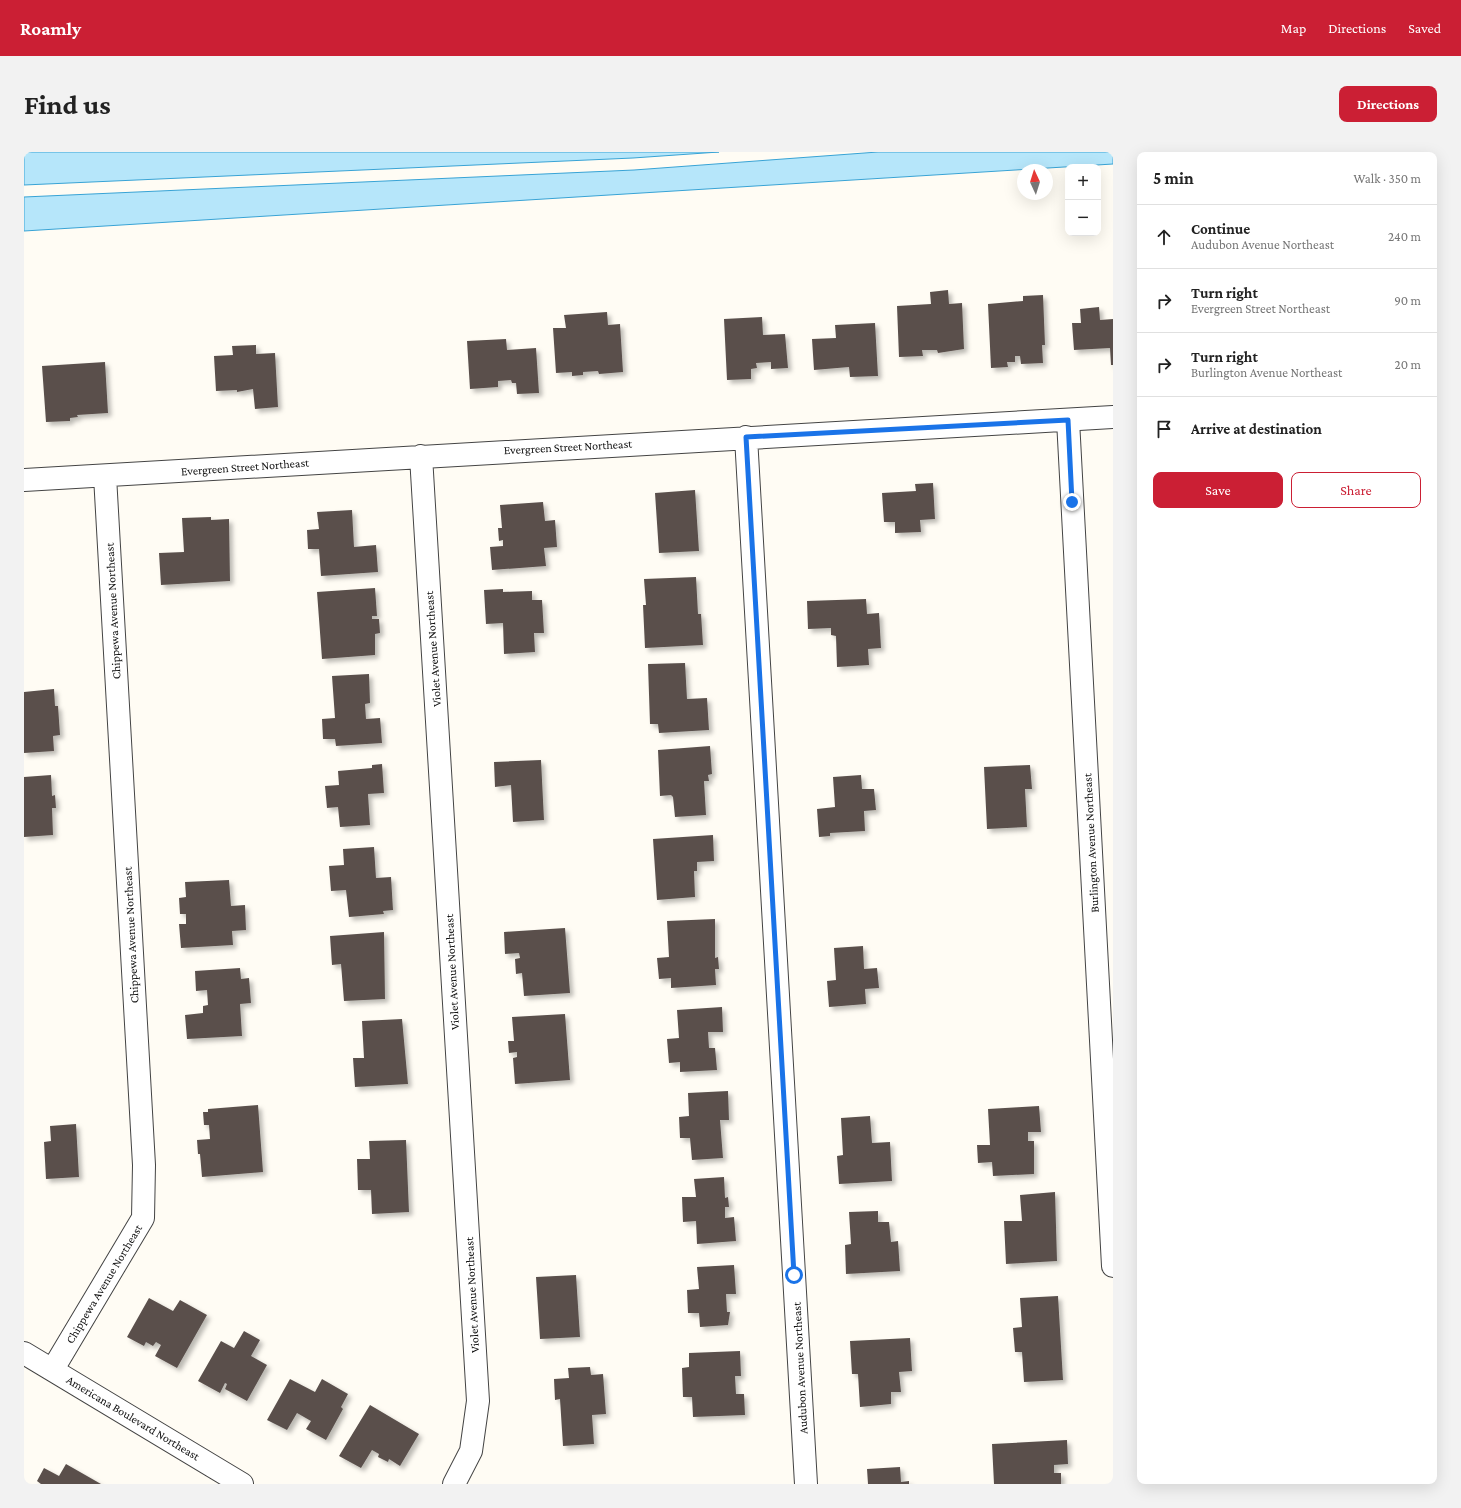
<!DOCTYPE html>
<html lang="en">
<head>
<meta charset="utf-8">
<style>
	body { margin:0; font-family:"Crimson Pro",serif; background:#f2f2f2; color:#222 }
	.controls { position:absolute; right:12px; top:12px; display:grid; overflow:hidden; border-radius:8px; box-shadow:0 4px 16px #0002 }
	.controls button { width:36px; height:36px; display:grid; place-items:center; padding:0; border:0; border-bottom:1px solid #e0e0e0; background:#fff; color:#222; font:20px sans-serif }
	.compass { position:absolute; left:993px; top:12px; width:36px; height:36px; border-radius:50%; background:#fff; box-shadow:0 4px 16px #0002; rotate:356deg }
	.stop { position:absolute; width:12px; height:12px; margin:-9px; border:3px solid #1a73e8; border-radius:50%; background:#fff }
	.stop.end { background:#1a73e8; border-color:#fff; box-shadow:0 1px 4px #0008 }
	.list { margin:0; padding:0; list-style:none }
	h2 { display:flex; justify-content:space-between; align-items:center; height:52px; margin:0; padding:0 16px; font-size:17px }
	h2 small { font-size:13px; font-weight:400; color:#767676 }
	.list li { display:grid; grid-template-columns:26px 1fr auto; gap:12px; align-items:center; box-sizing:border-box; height:64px; padding:0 16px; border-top:1px solid #e0e0e0 }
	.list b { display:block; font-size:15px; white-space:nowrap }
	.list p { margin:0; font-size:13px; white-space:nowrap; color:#767676 }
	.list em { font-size:13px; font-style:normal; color:#767676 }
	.actions { display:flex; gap:8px; padding:12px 16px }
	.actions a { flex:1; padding:9px 0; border:1px solid #cb1f34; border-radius:8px; text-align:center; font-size:14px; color:#cb1f34 }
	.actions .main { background:#cb1f34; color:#fff }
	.icon { flex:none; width:22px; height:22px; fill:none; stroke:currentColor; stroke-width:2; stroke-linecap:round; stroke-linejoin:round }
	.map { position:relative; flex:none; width:1089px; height:1332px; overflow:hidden; border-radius:8px }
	header { display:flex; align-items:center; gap:24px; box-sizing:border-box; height:56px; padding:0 20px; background:#cb1f34; color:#fff }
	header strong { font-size:19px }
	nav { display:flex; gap:22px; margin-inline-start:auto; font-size:14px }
	.intro { display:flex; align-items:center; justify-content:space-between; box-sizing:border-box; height:96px; padding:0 24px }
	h1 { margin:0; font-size:28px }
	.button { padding:10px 18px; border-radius:8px; background:#cb1f34; color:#fff; font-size:14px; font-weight:700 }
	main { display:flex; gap:24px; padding:0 24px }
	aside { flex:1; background:#fff; border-radius:8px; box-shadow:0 4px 16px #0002 }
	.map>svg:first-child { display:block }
	.water { fill:#b6e6fa; stroke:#38a3d5 }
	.building { fill:#5a504c; filter:url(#shadow) }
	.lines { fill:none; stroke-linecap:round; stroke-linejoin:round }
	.minor-casing { stroke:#444; stroke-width:24 }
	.minor { stroke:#fff; stroke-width:22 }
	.route { stroke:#1a73e8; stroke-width:5 }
	.labels { text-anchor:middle; stroke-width:4; stroke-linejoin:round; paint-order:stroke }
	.street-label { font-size:12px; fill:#111; stroke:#fff }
</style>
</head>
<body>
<header>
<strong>Roamly</strong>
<nav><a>Map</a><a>Directions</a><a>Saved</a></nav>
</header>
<div class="intro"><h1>Find us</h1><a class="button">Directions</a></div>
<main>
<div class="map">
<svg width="1089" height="1332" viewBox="0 0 1089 1332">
	<defs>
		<filter id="shadow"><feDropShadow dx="3.5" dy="3.5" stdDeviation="2" flood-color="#0004"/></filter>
	</defs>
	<rect width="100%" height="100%" fill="#fffcf4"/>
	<path class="water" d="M0 0H695L609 6 0 33Z
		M854 0H1089V12L0 79V45L610 18Z"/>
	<path class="building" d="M924 138 925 152 938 151 940 197 914 201 913 198H898L899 204 875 205 873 154 907 152 906 140Z
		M1019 143 1021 193H1018L1019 211 997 212 996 204H991V210H983L984 215 967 216 964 152 999 149V144Z
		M1075 155 1076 168 1089 167V213H1087L1086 196 1050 198 1048 171H1057L1056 157Z
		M583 160 584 173 596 172 599 220 575 222 574 219 559 220V223L548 224V220L532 221 529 176H542L540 163Z
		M738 165 739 183 761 182 764 216 747 217V210L732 211 733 216 727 217V227L703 228 700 167Z
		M851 171 854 224 826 225 825 215 790 218 788 187 812 186 811 173Z
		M482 187 483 198 512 196 515 241 493 242 492 231H488L487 228 474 229V235L446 237 443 189Z
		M232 193V202L251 201 254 255 231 257 229 237 213 240V238L192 239 190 204 209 203 208 194Z
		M81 210 84 261 53 263 54 265 46 266V269L22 270 18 214Z
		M909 331 911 367 896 368 897 380 871 381V370H860L858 341 892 339 891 332Z
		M671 338 675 399 635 401 631 341Z
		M519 350 521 369 531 368 533 395 520 396 522 414 468 418 466 395 479 394V388L475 389 474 376H478L476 353Z
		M328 358 330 395 352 393 354 420 297 424 295 397H284L283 378 295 377 293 360Z
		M187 365V368L205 367 206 429 137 433 135 401 160 400 158 366Z
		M672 425 674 462H677L679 493 621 496 619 453H622L620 427Z
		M351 436 353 464H348V467H355L356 481 351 482V503L298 507 293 440Z
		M479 437V440L508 439V448H518L520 481H510L511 500 480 502 479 471 462 472 460 438Z
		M842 447 843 462 855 461 857 496 844 497 845 513 813 515 812 484 807 483V476L784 477 783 449Z
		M661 511 663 547 683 546 685 578 635 581 634 572H626L624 512Z
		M345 522 346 551 341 552 342 567 356 566 358 591 312 594 311 587H299L298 567 311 566 308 524Z
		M30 537 31 554H34L36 583 29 584 30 599 0 601V540Z
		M686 594 688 622 684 623 685 629H680L682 663 651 665 649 645 647 643 636 644 634 598Z
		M517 608 520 668 489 670 487 633 471 635 470 610Z
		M358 612 360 641 344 642 346 673 316 675 314 655 303 656 301 634 315 633 314 619 348 616V613Z
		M1006 613 1008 637H1001L1003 675 963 677 960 615Z
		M27 623 28 644 31 643 32 656H28L29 683 0 685V625Z
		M837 623 838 637H850L852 658 840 659 841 679 806 681V684L795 685 793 657 811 655 809 625Z
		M689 683 690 709 673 710V719H670L671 745 633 748 629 687Z
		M350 695 352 726 367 725 369 758 359 759 360 762 325 765 322 738 307 739 305 714 320 713 319 697Z
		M205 728 207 754 221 753 222 778 208 779 209 793 157 796 155 772H162V762H156L155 746 162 745 161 730Z
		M691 767V806L694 805 695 817H691L692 833 647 836V826L635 827 633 806 645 805 643 769Z
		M541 776 546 841 500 844 498 821 492 822 491 807 496 806 495 801 481 802 480 780Z
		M360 780 361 847 320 849 317 812 308 813 306 784Z
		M839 794 840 817 853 816 855 836 841 837 842 852 805 855 803 829 812 828 810 796Z
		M216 816 217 827 225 826 227 851 216 852 218 884 163 887 161 863 179 861V854L184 853 183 838 172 839 171 819Z
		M698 855 699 880H684L685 896H691L693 918 656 920V910L645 911 643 887 655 886 653 858Z
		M541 862 546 928 491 932 489 906 493 905V900L485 901 484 889H490L488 865Z
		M378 867 384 932 331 935 329 906H340L338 869Z
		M704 939 705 968H696L699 1006 668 1008 666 986H656L655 965 665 964 664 941Z
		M234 953 239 1020 178 1025 176 1002H174L173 988 186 987 185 973H180L179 960H184V957Z
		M1015 954 1017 980H1004V989H1010V1022L969 1024 968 1010 954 1011 953 993H966L964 957Z
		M846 964 848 991 866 990 868 1029 815 1032 813 1004 819 1003 817 966Z
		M52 972 55 1025 22 1027 20 990 27 989 26 974Z
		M382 988 385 1060 348 1062 347 1038H334L333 1007H346L345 989Z
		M700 1025 701 1046 704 1045 705 1055H701V1066L710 1065 712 1089 673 1092 672 1069 659 1070 658 1045H672L670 1027Z
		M1031 1040 1033 1109 982 1112 980 1069H998L996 1043Z
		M854 1059V1070H865L867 1090 874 1089 876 1119 822 1122 821 1093 827 1092 825 1060Z
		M710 1113 712 1142H702L703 1160H706L704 1173 676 1175 675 1161H664L663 1138 675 1137 673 1115Z
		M552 1123 556 1185 516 1187 512 1125Z
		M1034 1144 1039 1228 1000 1230 998 1200H991L989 1176 998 1175 996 1146Z
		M125 1146 149 1159 156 1148 183 1163 153 1216 131 1204 137 1193 132 1190 129 1194 122 1190 120 1194 103 1185Z
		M220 1179 236 1188 227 1204 243 1213 223 1249 201 1237 203 1232 201 1231 196 1241 174 1229 197 1189 210 1196Z
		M886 1186 888 1219 875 1220 877 1240H867V1252L836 1255 834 1222H828L826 1189Z
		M716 1199 717 1224H711L712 1242H720L721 1263 669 1265 668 1245H659L658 1216 665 1215V1201Z
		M566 1215 567 1223 579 1222 582 1262 568 1263 570 1292 539 1294 536 1247 531 1248 530 1227 545 1226 544 1216Z
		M266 1227 291 1240 298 1227 324 1242 317 1255 319 1257 302 1288 282 1277 287 1269 273 1261 263 1278 243 1268Z
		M346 1253 395 1282 376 1314 365 1307 364 1310 354 1305 355 1302 348 1298 337 1316 315 1304Z
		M1043 1288 1044 1312 1030 1313V1321H1037V1332H970L968 1292Z
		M42 1312 77 1332H17L13 1329 20 1316 35 1324Z
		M876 1315 877 1330 885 1329V1332H844L843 1317Z"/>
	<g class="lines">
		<g class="minor-casing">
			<path id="minor" d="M1044 268 1089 1114
				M722 285 782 1332
				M397 304 454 1249 447 1299 430 1332
				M0 328 1089 265
				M0 1201 218 1332
				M29 1217 119 1066 120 1013 81 324"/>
		</g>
		<use href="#minor" class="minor"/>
	</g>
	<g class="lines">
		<path class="route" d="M770 1123 722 285 1044 268 1048 350"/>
	</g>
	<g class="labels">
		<g class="street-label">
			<text transform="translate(544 295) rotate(-3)" y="4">Evergreen Street Northeast</text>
			<text transform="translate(221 315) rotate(-4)" y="4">Evergreen Street Northeast</text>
			<text transform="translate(89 459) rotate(-93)" y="4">Chippewa Avenue Northeast</text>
			<text transform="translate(409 497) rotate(-94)" y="4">Violet Avenue Northeast</text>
			<text transform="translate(1067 691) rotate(-93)" y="4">Burlington Avenue Northeast</text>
			<text transform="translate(107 783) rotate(-93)" y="4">Chippewa Avenue Northeast</text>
			<text transform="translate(428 820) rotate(-93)" y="4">Violet Avenue Northeast</text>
			<text transform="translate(80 1132) rotate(-59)" y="4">Chippewa Avenue Northeast</text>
			<text transform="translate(448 1143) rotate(-93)" y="4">Violet Avenue Northeast</text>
			<text transform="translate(776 1216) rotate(-93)" y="4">Audubon Avenue Northeast</text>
			<text transform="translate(109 1266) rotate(31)" y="4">Americana Boulevard Northeast</text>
		</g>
	</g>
</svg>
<div class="controls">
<button>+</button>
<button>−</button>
</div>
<svg class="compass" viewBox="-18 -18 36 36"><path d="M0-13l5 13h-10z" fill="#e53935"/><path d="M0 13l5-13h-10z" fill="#767676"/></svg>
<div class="stop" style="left:770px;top:1123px"></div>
<div class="stop end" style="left:1048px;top:350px"></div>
</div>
<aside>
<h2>5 min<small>Walk · 350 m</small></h2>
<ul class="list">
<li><svg class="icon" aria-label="ahead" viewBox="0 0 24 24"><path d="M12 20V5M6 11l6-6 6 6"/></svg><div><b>Continue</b><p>Audubon Avenue Northeast</p></div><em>240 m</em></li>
<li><svg class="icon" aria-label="right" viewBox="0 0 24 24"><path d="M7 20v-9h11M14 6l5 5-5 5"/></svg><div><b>Turn right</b><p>Evergreen Street Northeast</p></div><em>90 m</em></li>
<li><svg class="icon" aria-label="right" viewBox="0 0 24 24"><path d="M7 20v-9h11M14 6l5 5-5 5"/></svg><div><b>Turn right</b><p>Burlington Avenue Northeast</p></div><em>20 m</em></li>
<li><svg class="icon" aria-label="arrive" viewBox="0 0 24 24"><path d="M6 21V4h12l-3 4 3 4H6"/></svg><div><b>Arrive at destination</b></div></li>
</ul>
<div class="actions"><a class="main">Save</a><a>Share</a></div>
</aside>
</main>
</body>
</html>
